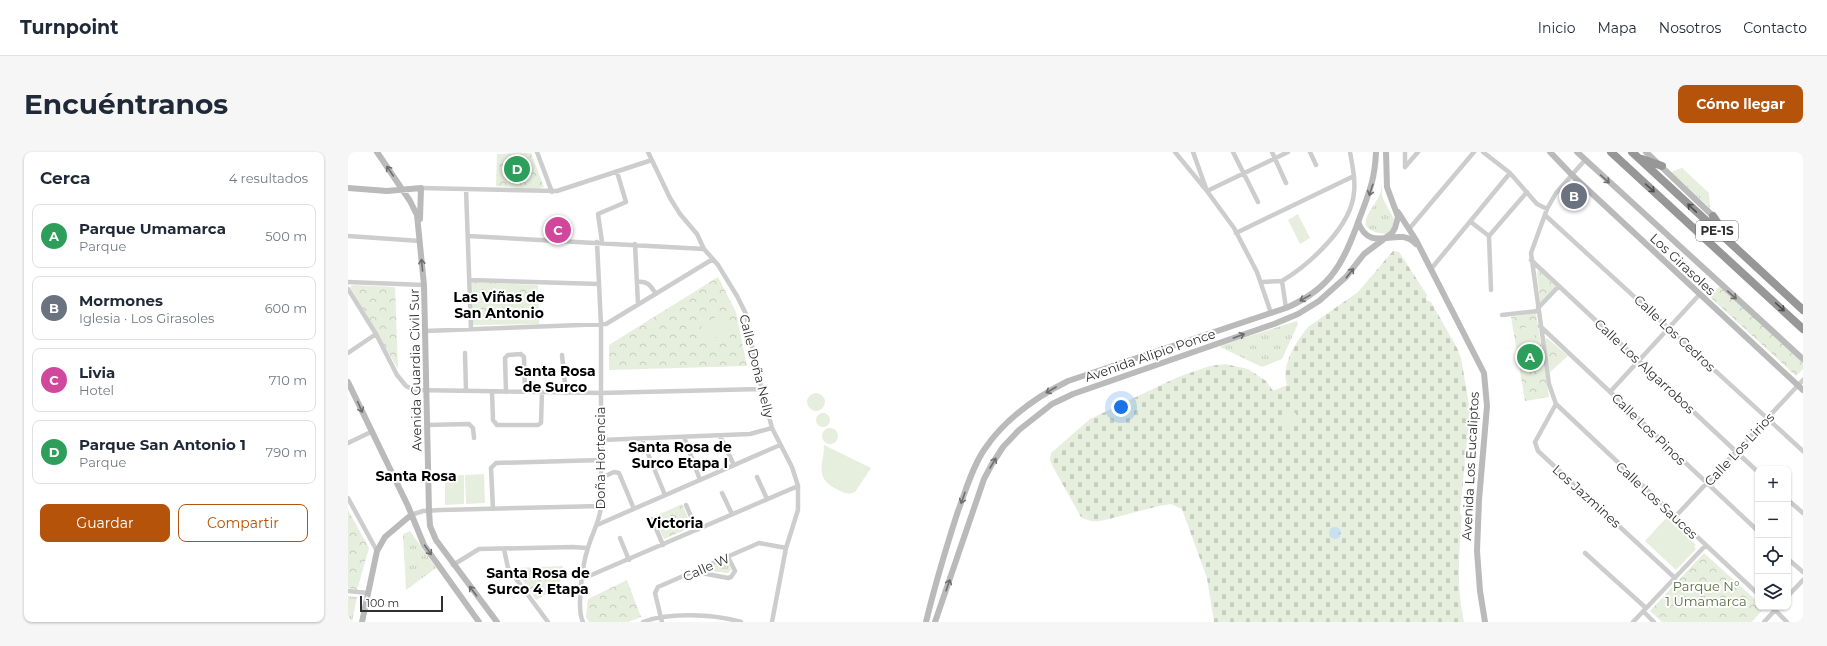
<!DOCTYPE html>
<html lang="es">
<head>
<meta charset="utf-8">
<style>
	body { margin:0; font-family:Montserrat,sans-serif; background:#f6f6f7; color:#1f2937 }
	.controls { position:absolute; right:12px; bottom:12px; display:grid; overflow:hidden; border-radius:8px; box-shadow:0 1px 3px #0004 }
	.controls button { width:36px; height:36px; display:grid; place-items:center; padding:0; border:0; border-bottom:1px solid #e0e1e3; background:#fff; color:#1f2937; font:20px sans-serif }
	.scale { position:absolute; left:12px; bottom:10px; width:83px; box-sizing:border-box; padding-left:4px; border:2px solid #303030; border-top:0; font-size:11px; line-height:14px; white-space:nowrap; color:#303030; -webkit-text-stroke:3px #fff; paint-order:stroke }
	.you { position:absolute; left:773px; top:255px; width:14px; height:14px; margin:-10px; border:3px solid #fff; border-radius:50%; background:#1a73e8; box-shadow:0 0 0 6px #1a73e833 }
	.badge { display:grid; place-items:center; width:26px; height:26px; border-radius:50%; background:#b45309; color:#fff; font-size:13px; font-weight:700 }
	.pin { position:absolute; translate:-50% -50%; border:2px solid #fff; box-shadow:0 1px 4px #0006 }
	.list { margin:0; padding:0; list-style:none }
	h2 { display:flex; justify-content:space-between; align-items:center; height:52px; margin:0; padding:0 16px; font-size:17px }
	h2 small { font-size:13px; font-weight:400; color:#747a83 }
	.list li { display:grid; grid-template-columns:26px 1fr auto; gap:12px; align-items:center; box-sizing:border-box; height:64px; margin:0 8px 8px; padding:0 8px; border:1px solid #e0e1e3; border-radius:8px }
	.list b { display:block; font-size:15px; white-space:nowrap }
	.list p { margin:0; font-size:13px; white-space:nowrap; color:#747a83 }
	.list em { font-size:13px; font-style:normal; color:#747a83 }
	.actions { display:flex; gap:8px; padding:12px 16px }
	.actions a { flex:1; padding:9px 0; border:1px solid #b45309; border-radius:8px; text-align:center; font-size:14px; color:#b45309 }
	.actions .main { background:#b45309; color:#fff }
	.icon { flex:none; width:22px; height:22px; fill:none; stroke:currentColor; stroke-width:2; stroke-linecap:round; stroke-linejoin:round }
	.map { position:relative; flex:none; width:1455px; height:470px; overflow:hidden; border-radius:8px }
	header { display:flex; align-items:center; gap:24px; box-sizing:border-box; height:56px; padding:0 20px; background:#fff; border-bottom:1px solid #e0e1e3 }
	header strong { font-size:19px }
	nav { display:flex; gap:22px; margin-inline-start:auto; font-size:14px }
	.intro { display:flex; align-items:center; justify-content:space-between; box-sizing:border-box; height:96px; padding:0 24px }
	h1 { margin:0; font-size:28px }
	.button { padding:10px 18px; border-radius:8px; background:#b45309; color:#fff; font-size:14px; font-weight:700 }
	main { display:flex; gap:24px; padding:0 24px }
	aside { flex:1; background:#fff; border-radius:8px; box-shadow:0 1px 3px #0004 }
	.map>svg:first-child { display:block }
	.grass { fill:url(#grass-tufts) }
	.forest { fill:url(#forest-crowns) }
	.cemetery { fill:url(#cemetery-stones) }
	.garden { fill:#e6eedd }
	.water { fill:url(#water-ripples) }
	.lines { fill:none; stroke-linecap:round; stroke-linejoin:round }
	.street { stroke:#cdcdcd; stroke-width:4.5 }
	.secondary { stroke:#bababa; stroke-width:6 }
	.highway { stroke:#979797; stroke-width:8 }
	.oneway { stroke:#6e6e6e }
	.oneway2 { stroke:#4f4f4f }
	.labels { text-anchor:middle; stroke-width:4; stroke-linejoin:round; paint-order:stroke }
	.shield { fill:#fff; stroke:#6e6e6e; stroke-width:1 }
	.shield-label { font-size:12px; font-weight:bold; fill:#303030 }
	.street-label { font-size:13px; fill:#303030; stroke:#fff }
	.park-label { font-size:13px; fill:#546e3a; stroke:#fff }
	.neighbourhood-label { font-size:14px; font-weight:bold; fill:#000; stroke:#fff }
</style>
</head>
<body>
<header>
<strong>Turnpoint</strong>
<nav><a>Inicio</a><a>Mapa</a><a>Nosotros</a><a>Contacto</a></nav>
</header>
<div class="intro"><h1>Encuéntranos</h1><a class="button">Cómo llegar</a></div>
<main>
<aside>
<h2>Cerca<small>4 resultados</small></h2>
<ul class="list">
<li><span class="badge" style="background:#2e9e5b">A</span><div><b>Parque Umamarca</b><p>Parque</p></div><em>500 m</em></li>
<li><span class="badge" style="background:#6b7280">B</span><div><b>Mormones</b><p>Iglesia · Los Girasoles</p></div><em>600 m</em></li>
<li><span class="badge" style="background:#d1479c">C</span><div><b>Livia</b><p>Hotel</p></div><em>710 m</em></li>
<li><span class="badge" style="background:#2e9e5b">D</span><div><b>Parque San Antonio 1</b><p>Parque</p></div><em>790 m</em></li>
</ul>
<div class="actions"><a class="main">Guardar</a><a>Compartir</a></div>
</aside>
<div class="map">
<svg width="1455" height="470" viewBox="0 0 1455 470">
	<defs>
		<pattern id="grass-tufts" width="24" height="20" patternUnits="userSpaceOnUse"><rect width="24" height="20" fill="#e6eedd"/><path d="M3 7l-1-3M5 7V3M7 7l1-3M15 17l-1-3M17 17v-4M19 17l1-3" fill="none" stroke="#c6ccbe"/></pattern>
		<pattern id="forest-crowns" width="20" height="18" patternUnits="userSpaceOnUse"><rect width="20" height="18" fill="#e6eedd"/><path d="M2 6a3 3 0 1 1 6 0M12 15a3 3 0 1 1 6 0" fill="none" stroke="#c6ccbe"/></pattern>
		<pattern id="cemetery-stones" width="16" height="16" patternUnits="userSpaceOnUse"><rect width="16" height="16" fill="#e6eedd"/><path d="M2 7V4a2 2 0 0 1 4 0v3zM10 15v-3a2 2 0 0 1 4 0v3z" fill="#c6ccbe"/></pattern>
		<pattern id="water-ripples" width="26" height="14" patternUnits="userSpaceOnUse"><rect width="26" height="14" fill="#c9e0ee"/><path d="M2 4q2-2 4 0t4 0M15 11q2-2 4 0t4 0" fill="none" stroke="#adc0cc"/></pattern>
	</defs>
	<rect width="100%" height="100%" fill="#fff"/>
	<path class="grass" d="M1334 16 1361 41 1362 56 1323 20Z
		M1034 32V45L1046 67 1044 77 1037 82C1001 78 1025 58 1031 44 1033 40 1033 36 1034 32Z
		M949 169 950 172 934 207 914 215 872 195 873 193Z
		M62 379 88 416 58 438 55 382Z
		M376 408 380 410 383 418 380 421 363 419 360 416Z
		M0 444 9 445 4 470H0Z"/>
	<path class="forest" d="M183 1 196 35 189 37 148 34 149 2Z
		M1191 118 1208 135 1194 150 1192 149 1189 120Z
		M370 125 388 160 399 214 261 218V193Z
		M124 130 190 133 191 172 125 173Z
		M5 133 47 135 50 217 2 135Z
		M1372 134 1455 211V217L1448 224 1362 145Z
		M1188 161 1201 245 1177 249 1163 165Z
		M1199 186 1220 204 1202 220 1196 188Z
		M334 352 344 375 316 387 306 365Z
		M0 358 21 396 9 438 0 436Z
		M1356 401 1410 450V455L1416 456 1404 470H1314L1302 459Z
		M215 414 210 439 201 440 188 448 166 416Z
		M279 428 293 465 280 470H241L238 465 240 447Z"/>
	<path class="cemetery" d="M1045 99 1051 100 1079 143 1078 148 1083 150 1109 196 1113 206 1122 258 1112 361 1114 364C1111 402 1108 433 1116 470H866L859 426 834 357 823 352 811 354 757 368C747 370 742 370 733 365L705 315 702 308 703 301 742 267 830 225 862 214 877 212 900 217 918 229 925 239 939 233C933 215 945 195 956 180L960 175 1010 140Z"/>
	<path class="garden" d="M950 62 962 86 952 92 940 68Z
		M374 161 383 175 362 189 353 174Z
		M1185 174 1189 199 1173 201 1170 177Z
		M459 250a9 9 0 1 1 18 0a9 9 0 1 1-18 0Z
		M933 266a8 8 0 1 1 16 0a8 8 0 1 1-16 0Z
		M468 268a7 7 0 1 1 14 0a7 7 0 1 1-14 0Z
		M474 284a8 8 0 1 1 16 0a8 8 0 1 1-16 0Z
		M476 293 523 316 507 340C500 343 496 341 490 338 465 326 476 313 476 293Z
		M136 322 137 351 118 352 117 323Z
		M116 323V352L97 353V324Z
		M1319 365 1348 393 1346 395 1348 397 1328 418 1297 389Z"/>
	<path class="water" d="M981 381a6 6 0 1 1 12 0a6 6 0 1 1-12 0Z"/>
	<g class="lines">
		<path class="street" d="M189 0 204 40
			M300 0 322 46 332 62 349 82 356 97 370 113 389 144 398 162 408 215 424 276 444 315 450 334V358L438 396 424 470
			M827 0 859 39 940 0
			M845 0 859 39 886 76 909 120 923 161
			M885 0 910 50
			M924 0 938 31
			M962 0 968 13
			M1057 0V15
			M1135 0 1162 21 1189 52 1199 57
			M1237 8 1208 41 1199 57 1183 101 1201 232 1208 252 1410 442
			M1057 15 1070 0
			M73 36 209 39 304 8
			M118 37 123 177
			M1198 64 1455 299
			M1123 70 1141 84
			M1061 77 1126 0
			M888 81 1006 24
			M0 84 72 89
			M120 84 356 97
			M254 90 250 62 278 50 269 20
			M287 92 290 152
			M1183 108 1410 320
			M1083 117 1162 21
			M122 128 251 132
			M0 130 76 133
			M289 130C300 129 302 133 308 142
			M914 130 934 129
			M0 137 28 182 49 223 58 234 66 238 253 241 413 237
			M1143 138 1141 84 1179 40
			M938 156 934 129C962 112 1004 74 1006 40 1008 27 1004 13 1002 0
			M1190 156 1211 134
			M1154 163 1190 159
			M1192 174 1410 379
			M77 179 258 172 365 107
			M0 201 28 182
			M117 201 118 239
			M214 203 218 241
			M144 240 145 268 149 273H190L193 271 194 240
			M158 240 157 206 160 203 173 202 176 205 177 240
			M1262 240 1351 143
			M1208 252 1187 290 1190 299 1327 426
			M79 273 121 272 125 276 126 286
			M372 284 386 313
			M336 285 352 328
			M294 287 317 343
			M253 288 402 282 424 276
			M0 291 23 280
			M409 325 419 347
			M253 326 266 320 271 321 286 357
			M374 341 384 362
			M0 346 29 399
			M1440 348 1455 361
			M338 353 349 378
			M145 357 143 316 148 311 253 308
			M63 363 75 359 93 358 253 354
			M1327 365 1455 228
			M304 367 315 393
			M249 373 432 293
			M272 386 281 408
			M156 397 160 416 200 470
			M1237 401 1298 456
			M1440 407 1455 420
			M105 413 131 397 225 395 239 396
			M348 420 380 426 383 425 387 419 380 405
			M234 427 450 334
			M0 439 20 441
			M1440 444 1455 428
			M1424 455 1439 470
			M1295 459 1306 470
			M235 470C228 456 235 410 240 396 244 381 252 369 253 354V173L249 90
			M295 470C320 460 367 462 393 470
			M314 470 307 441 310 435 411 391 438 396
			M1285 470 1357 394
			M1416 470 1430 455"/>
		<path class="secondary" d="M29 0 62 49 69 63 76 133 81 359 82 374 88 388 149 470
			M1202 0 1224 23 1455 238
			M1229 0 1455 207
			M1298 0 1365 64
			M0 36 39 39 73 36 72 67
			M1050 60 1068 88 1136 221 1139 254 1131 348 1129 399 1132 439 1137 470
			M1010 70C1023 104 1050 72 1068 92
			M0 230 60 354 76 393 131 470
			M14 470 29 399 37 385 63 363
			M578 470C587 433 598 396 610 359 618 338 624 316 636 298 656 268 688 245 720 229L938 156C984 136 996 110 1012 65 1021 41 1027 27 1028 0
			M587 470 636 327 644 312 655 295 671 278 704 252 725 242 926 172 950 162 971 149 998 125 1016 102 1044 81 1047 76 1050 65 1039 35 1038 0"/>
		<path class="highway" d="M1263 0 1455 177
			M1284 0 1455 158
			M1294 7 1314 14
			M1365 64 1376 80"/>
	</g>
	<defs><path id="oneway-shaft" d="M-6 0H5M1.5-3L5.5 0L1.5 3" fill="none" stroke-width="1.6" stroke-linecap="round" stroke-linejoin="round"/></defs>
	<g class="oneway">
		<use href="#oneway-shaft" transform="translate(42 19) rotate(-124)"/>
		<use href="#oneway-shaft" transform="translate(1257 27) rotate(42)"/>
		<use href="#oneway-shaft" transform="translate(1023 38) rotate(108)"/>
		<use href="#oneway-shaft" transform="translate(74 113) rotate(-95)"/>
		<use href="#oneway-shaft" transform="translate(1002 121) rotate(-52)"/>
		<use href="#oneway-shaft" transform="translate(1384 143) rotate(42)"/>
		<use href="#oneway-shaft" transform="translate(957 146) rotate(151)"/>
		<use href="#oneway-shaft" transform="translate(891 184) rotate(-20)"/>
		<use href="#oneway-shaft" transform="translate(703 238) rotate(150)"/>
		<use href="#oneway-shaft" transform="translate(12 255) rotate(66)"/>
		<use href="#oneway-shaft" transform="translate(645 311) rotate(-59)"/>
		<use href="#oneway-shaft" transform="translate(615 346) rotate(109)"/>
		<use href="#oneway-shaft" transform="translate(80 398) rotate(55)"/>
		<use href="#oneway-shaft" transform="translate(600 433) rotate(-71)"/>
		<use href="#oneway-shaft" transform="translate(125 439) rotate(-127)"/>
	</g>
	<g class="oneway2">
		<use href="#oneway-shaft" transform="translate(1302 36) rotate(42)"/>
		<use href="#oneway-shaft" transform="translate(1344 56) rotate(-137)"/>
		<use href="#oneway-shaft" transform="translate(1432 155) rotate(43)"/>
	</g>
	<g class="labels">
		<rect class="shield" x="1348" y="69" width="42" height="20" rx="3"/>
		<g class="shield-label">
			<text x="1369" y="83">PE-1S</text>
		</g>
		<g class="street-label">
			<text transform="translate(1335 112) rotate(43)" y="5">Los Girasoles</text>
			<text transform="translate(1327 181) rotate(43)" y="5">Calle Los Cedros</text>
			<text transform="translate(802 203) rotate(-19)" y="5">Avenida Alipio Ponce</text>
			<text transform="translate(409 214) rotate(76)" y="5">Calle Doña Nelly</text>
			<text transform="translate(1297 214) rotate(43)" y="5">Calle Los Algarrobos</text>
			<text transform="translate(67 218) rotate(-91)" y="5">Avenida Guardia Civil Sur</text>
			<text transform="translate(1301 277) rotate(44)" y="5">Calle Los Pinos</text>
			<text transform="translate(1391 297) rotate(-47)" y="5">Calle Los Lirios</text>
			<text transform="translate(252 306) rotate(-90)" y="5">Doña Hortencia</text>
			<text transform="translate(1122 314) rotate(-87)" y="5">Avenida Los Eucaliptos</text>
			<text transform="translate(1239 344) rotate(42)" y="5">Los Jazmines</text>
			<text transform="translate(1309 348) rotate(43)" y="5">Calle Los Sauces</text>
			<text transform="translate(358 415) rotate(-24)" y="5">Calle W</text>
		</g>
		<g class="park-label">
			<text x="1358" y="439">Parque N°<tspan x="1358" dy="15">1 Umamarca</tspan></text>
		</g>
		<g class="neighbourhood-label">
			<text x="151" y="150">Las Viñas de<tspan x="151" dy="16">San Antonio</tspan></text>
			<text x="207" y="224">Santa Rosa<tspan x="207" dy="16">de Surco</tspan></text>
			<text x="332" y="300">Santa Rosa de<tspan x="332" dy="16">Surco Etapa I</tspan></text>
			<text x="68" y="329">Santa Rosa</text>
			<text x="327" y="376">Victoria</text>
			<text x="190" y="426">Santa Rosa de<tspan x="190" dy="16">Surco 4 Etapa</tspan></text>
		</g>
	</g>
</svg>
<div class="controls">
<button>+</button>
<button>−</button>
<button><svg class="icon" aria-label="locate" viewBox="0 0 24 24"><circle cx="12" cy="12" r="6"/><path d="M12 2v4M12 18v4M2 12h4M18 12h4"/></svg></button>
<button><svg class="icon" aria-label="layers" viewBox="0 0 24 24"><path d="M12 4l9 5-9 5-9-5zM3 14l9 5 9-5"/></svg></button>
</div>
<div class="scale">100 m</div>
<div class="you"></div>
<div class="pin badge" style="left:1182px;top:205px;background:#2e9e5b">A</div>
<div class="pin badge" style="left:1226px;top:44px;background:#6b7280">B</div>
<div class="pin badge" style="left:210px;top:78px;background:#d1479c">C</div>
<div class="pin badge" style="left:169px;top:17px;background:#2e9e5b">D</div>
</div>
</main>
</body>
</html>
